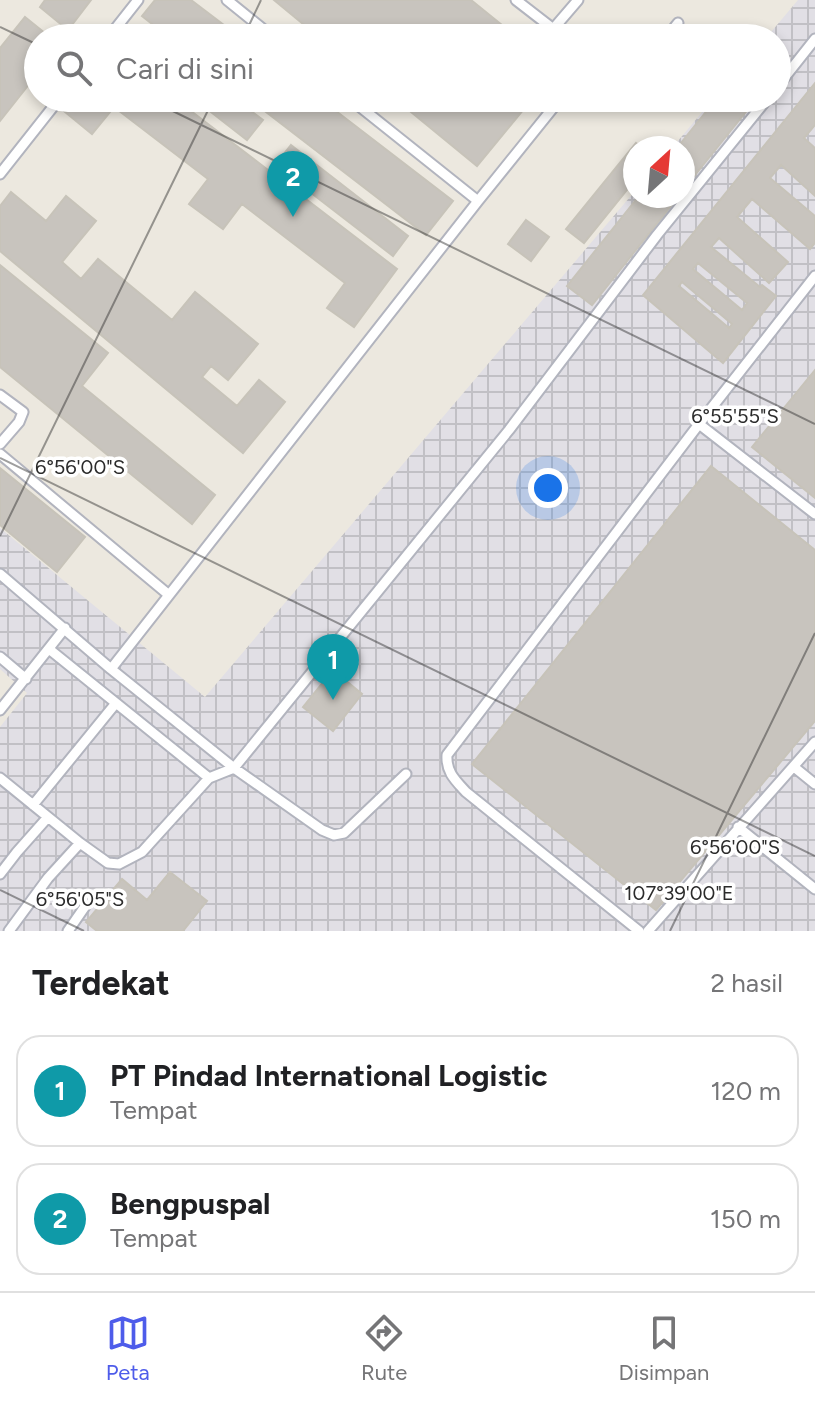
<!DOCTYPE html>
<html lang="id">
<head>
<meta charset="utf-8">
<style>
	body { margin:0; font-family:Figtree,sans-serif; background:#f6f6f6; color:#202124 }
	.compass { position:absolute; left:623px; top:136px; width:72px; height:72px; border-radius:50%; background:#fff; box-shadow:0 4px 12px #0003; rotate:26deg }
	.you { position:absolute; left:548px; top:488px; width:28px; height:28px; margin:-20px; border:6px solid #fff; border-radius:50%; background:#1a73e8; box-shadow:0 0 0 12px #1a73e833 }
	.badge { display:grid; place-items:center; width:52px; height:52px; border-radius:50%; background:#4e5cea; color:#fff; font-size:26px; font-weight:700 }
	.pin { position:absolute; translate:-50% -66px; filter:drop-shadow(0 2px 4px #0008) }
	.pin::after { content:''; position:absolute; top:42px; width:28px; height:24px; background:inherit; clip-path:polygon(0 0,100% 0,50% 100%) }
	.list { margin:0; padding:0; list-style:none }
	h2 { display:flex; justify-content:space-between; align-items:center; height:104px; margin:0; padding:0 32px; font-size:34px }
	h2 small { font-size:26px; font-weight:400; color:#757577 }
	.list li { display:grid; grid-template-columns:52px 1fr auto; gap:24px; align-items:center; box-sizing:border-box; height:112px; margin:0 16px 16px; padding:0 16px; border:2px solid #e0e0e0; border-radius:24px }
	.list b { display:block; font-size:30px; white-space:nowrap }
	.list p { margin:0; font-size:26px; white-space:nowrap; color:#757577 }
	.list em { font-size:26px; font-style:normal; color:#757577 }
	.icon { flex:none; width:44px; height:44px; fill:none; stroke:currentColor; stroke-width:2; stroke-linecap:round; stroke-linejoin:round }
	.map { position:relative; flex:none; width:815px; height:931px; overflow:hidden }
	.search { position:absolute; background:#fff; box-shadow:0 4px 12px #0003; left:24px; right:24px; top:24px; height:88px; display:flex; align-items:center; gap:20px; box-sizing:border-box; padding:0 28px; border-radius:44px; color:#757577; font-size:30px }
	.sheet { height:360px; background:#fff }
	nav { display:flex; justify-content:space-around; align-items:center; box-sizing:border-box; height:112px; border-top:2px solid #e0e0e0; background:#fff; font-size:22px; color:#757577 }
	nav a { display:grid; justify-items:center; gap:4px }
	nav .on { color:#4e5cea }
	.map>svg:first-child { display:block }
	.industrial { fill:url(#industrial-grid) }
	.building { fill:#c8c4be; stroke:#c7c3b9; stroke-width:2; fill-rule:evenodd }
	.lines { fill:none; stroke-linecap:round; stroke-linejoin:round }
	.service-casing { stroke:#b2b4be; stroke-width:13 }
	.service { stroke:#fff; stroke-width:9 }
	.ticks { fill:none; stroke:#2b2b2b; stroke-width:2; stroke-opacity:0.45 }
	.ticks-label { font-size:20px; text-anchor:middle; fill:#2b2b2b; stroke:#fff; stroke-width:7; stroke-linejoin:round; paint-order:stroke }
</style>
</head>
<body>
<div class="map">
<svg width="815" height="931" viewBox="0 0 815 931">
	<defs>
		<pattern id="industrial-grid" width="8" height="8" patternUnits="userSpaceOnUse" patternTransform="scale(2)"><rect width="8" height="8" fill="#e1dfe5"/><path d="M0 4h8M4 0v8" fill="none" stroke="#c1c0c5"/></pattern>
	</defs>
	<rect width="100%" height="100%" fill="#ece8df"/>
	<path class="industrial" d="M798 0H815V931H0V727L27 693 0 669V528L205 697 635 191V196H683V148H672L714 98H777V38H766Z"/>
	<path class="building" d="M45 0H91L68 30 40 7Z
		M155 0H191L241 38H170L142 16Z
		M274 0H471L518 38H320Z
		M25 17 51 38H38V73L0 121V48Z
		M815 83V125L804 138 815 148V196L781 165 770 178 815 216V243L810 249 752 199 737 217 788 262 769 283 719 238 711 247 760 287 762 285 776 296 723 363 643 295ZM698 263 747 303 742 310 693 269ZM682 282 732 324 729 328 679 286Z
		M75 98H174L397 269 354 327 327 308 345 283 242 204 223 229 189 204 208 179 114 107 92 134 64 111Z
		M193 98H234L263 120 247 140Z
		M248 98H319L453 201 426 235Z
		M394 98H533L477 166Z
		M717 98H757L683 190V148H677Z
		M636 143 642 148H635V180L584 243 566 229Z
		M291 145 408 236 393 256 275 165Z
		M11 192 46 221 66 196 96 221 62 262 81 279 98 259 172 320 195 292 258 344 228 380 211 366 202 377 237 406 259 380 285 402 243 453 0 251V206Z
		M639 196H679L592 305 567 286Z
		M526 220 549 237 531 261 508 244Z
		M0 265 108 353 82 386 215 495 192 524 0 367Z
		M815 370V498L752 447Z
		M711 466 815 550V721L656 910 472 764Z
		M0 468 85 537 57 572 0 525Z
		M333 670 362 694 333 731 303 707Z
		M170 872 207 901 183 931H97L86 922 122 879 147 900Z"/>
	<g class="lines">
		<g class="service-casing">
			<path id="service" d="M227 0 274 38
				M516 0 565 38
				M554 28 578 0
				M108 38 138 0
				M666 38 678 23
				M777 87 815 39
				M349 98 478 201
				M0 174 60 98
				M0 395 23 412 19 422 0 444
				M699 424 815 276
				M0 454 169 595
				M0 574 111 669 234 768 322 830 334 835 344 833 406 774
				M49 649 209 778
				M0 657 26 679
				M111 669 478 201 561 98
				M0 710 65 628
				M794 767 815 784
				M0 778 80 843 108 863 119 864 142 852 209 778 234 768 509 430 657 235 768 98
				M33 805 116 703
				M738 827 815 889
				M0 874 17 852 48 817
				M9 931 48 878 80 843
				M68 931 86 905
				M639 931 466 792C455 780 446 772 447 755L699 424 815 514
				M648 931 815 742"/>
		</g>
		<use href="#service" class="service"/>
	</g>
	<path class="ticks" d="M0 27 38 45M243 38 261 0M146 98 815 424M0 458 815 856M0 536 214 98M0 890 84 931M670 931 815 633"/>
	<g class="ticks-label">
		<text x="735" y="423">6°55'55"S</text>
		<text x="80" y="474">6°56'00"S</text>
		<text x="735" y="854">6°56'00"S</text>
		<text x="679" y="900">107°39'00"E</text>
		<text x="80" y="906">6°56'05"S</text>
	</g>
</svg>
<svg class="compass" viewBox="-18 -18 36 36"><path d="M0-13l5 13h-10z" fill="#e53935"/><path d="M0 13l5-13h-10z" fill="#757577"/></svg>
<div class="you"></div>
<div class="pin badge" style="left:333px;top:700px;background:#0f9aa8">1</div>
<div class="pin badge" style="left:293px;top:217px;background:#0f9aa8">2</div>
<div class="search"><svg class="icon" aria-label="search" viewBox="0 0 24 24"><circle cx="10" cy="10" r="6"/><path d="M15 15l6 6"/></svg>Cari di sini</div>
</div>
<section class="sheet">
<h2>Terdekat<small>2 hasil</small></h2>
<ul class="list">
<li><span class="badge" style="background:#0f9aa8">1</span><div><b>PT Pindad International Logistic</b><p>Tempat</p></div><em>120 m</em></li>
<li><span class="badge" style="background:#0f9aa8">2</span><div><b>Bengpuspal</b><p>Tempat</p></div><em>150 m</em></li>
</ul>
</section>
<nav>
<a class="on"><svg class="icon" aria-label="map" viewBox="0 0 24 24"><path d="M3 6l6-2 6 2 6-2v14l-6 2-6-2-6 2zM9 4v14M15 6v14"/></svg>Peta</a>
<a><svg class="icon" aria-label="directions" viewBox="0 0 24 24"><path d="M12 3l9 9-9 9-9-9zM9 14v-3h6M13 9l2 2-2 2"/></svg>Rute</a>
<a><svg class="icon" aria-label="saved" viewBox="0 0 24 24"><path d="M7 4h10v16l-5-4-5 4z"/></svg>Disimpan</a>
</nav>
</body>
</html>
